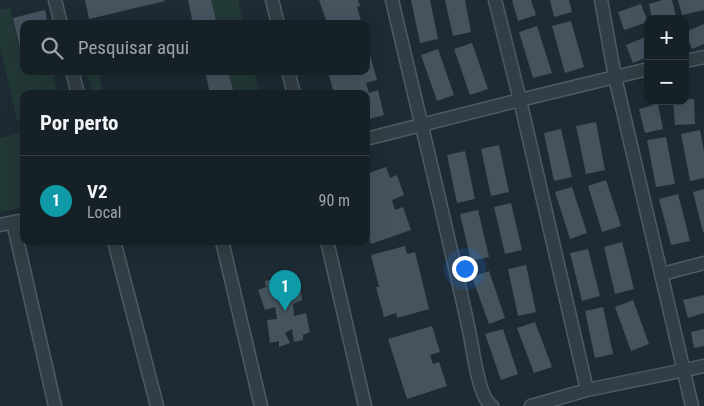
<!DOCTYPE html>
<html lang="pt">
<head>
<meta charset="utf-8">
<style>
	body { margin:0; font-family:"Roboto Condensed",sans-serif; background:#232d33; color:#f1f3f6 }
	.controls { position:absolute; right:15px; top:15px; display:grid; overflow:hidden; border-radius:10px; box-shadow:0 5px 20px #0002 }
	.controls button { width:45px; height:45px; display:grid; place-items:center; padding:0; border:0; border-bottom:1px solid #353e44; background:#162027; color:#f1f3f6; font:25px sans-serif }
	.you { position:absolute; left:464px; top:268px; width:18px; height:18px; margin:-12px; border:4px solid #fff; border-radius:50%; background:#1a73e8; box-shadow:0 0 0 8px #1a73e833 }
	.badge { display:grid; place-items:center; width:32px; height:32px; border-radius:50%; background:#7cbff7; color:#fff; font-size:16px; font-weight:700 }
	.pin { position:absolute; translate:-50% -41px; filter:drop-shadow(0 1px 2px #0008) }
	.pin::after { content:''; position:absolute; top:26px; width:18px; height:15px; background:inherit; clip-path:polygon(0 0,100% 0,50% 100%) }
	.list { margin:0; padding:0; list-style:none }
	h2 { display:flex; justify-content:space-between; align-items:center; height:65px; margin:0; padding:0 20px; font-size:21px }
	h2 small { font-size:16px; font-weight:400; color:#9ea3a7 }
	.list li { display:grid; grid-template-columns:32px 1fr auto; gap:15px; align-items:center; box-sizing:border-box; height:90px; padding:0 20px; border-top:1px solid #353e44 }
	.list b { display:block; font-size:19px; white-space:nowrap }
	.list p { margin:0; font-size:16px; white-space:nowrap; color:#9ea3a7 }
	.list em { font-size:16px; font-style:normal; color:#9ea3a7 }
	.icon { flex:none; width:28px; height:28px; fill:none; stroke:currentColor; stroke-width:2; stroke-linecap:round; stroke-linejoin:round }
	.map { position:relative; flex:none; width:704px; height:406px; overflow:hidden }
	.search { position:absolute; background:#162027; box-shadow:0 5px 20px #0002; left:20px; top:20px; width:350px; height:55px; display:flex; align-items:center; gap:12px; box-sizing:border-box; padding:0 18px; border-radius:10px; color:#9ea3a7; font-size:19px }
	.panel { position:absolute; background:#162027; box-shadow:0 5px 20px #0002; left:20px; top:90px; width:350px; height:155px; border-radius:10px }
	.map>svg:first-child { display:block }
	.green { fill:#233937 }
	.building { fill:#44535e }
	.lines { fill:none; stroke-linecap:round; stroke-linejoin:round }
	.minor-casing { stroke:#4f5b63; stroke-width:15 }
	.minor { stroke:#323d45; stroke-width:12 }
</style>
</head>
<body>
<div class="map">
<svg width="704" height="406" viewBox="0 0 704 406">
	<rect width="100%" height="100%" fill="#1e2b34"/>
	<path class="green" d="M211 0H238L243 24H217Z
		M10 8 23 62 24 71H62L53 74 57 91 70 88 71 94H24V118L17 120 0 47V10Z
		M87 71H98L103 94H87L91 89Z
		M228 71H254L259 94H234Z
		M24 132V207L0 212V138Z"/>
	<path class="building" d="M85 0H164L165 1 89 19Z
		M188 0H211L217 24H193Z
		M319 0H358L360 6 357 7 362 24H316L326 20Z
		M411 0H430L438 39 420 43Z
		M445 0H465L471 32 453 36Z
		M512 0H531L536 15 518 21Z
		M550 0H569L572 12 554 17Z
		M663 0H672L676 16 666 19H652L649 4Z
		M678 0H704V10L682 15Z
		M641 4 648 22 624 30 618 12Z
		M45 10 48 24H24L23 61 13 18Z
		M571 21 584 67 565 73 552 26Z
		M704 24V44L692 49 685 32Z
		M537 26 552 73 533 78 519 32Z
		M648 36V57L633 63 626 45Z
		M472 43 488 89 470 95 454 49Z
		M438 49 454 95 437 101 421 55Z
		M370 55 377 80 366 83 369 93 378 90 384 115 366 120V94H334L328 71H366V56Z
		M205 71H228L234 94H210Z
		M685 99H694L695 124 675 125 673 101H685Z
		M658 104 663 129 645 133 639 109Z
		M596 122 605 170 586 174 576 126Z
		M561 129 572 177 554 181 544 133Z
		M700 130 704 152V178L690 181 681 134Z
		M666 137 675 184 656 187 647 140Z
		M499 145 509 192 491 196 481 149Z
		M465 151 475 199 457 203 447 155Z
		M386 167 390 178 397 175 404 195 392 200 395 210 403 207 411 230 371 244 366 229V174Z
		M606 180 621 226 602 232 588 186Z
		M572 187 587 233 570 239 555 192Z
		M704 189V232H703L693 192Z
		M678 194 690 241 671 245 659 199Z
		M511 203 522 250 505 254 494 207Z
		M478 210 489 257 471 261 460 214Z
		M622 242 634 289 615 294 604 247Z
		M405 246 407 254 415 252 429 309 397 318 396 313 384 317 376 287H379L371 255Z
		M588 249 600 296 582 301 570 253Z
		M526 265 536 312 518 316 508 269Z
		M489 271 505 318 489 324 472 277Z
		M290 276 291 282 299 279 302 300 293 304 294 316 306 313 310 332 303 335V340L294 342 292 329 285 333 290 343 279 347V341L270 343 267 320 277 319 275 307 265 310 258 290 266 287 265 281 274 279 277 294 284 291 280 277Z
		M704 295V313L688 318 683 300Z
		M633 300 649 344 631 351 615 307Z
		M603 307 613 354 595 358 585 311Z
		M535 322 552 367 534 373 517 328Z
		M432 326 440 352 430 355 433 364 439 362 447 386 407 399 388 339Z
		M503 329 518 374 501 380 485 334Z
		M704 329V346L694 348 691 332Z"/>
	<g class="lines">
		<g class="minor-casing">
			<path id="minor" d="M55 0 61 24
				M272 0 278 24
				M392 0C418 112 446 223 470 335 473 351 479 399 492 406
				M495 0 520 100 587 390
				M601 0 615 77 692 406
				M685 61 704 57
				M72 71 78 94
				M288 71 294 94
				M366 139 520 100 648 69
				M13 222 55 406
				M0 225 24 220
				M114 241 157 406
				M222 241 261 406
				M327 241 365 406
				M662 274 704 263
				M531 406 587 390 704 366"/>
		</g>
		<use href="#minor" class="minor"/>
	</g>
</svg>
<div class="controls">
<button>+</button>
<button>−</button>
</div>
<div class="you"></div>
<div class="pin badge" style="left:285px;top:311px;background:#0f9aa8">1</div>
<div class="search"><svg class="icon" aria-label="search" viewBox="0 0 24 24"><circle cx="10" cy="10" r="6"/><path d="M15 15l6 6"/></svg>Pesquisar aqui</div>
<section class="panel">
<h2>Por perto<small></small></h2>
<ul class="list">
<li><span class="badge" style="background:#0f9aa8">1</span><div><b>V2</b><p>Local</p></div><em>90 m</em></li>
</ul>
</section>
</div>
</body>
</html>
